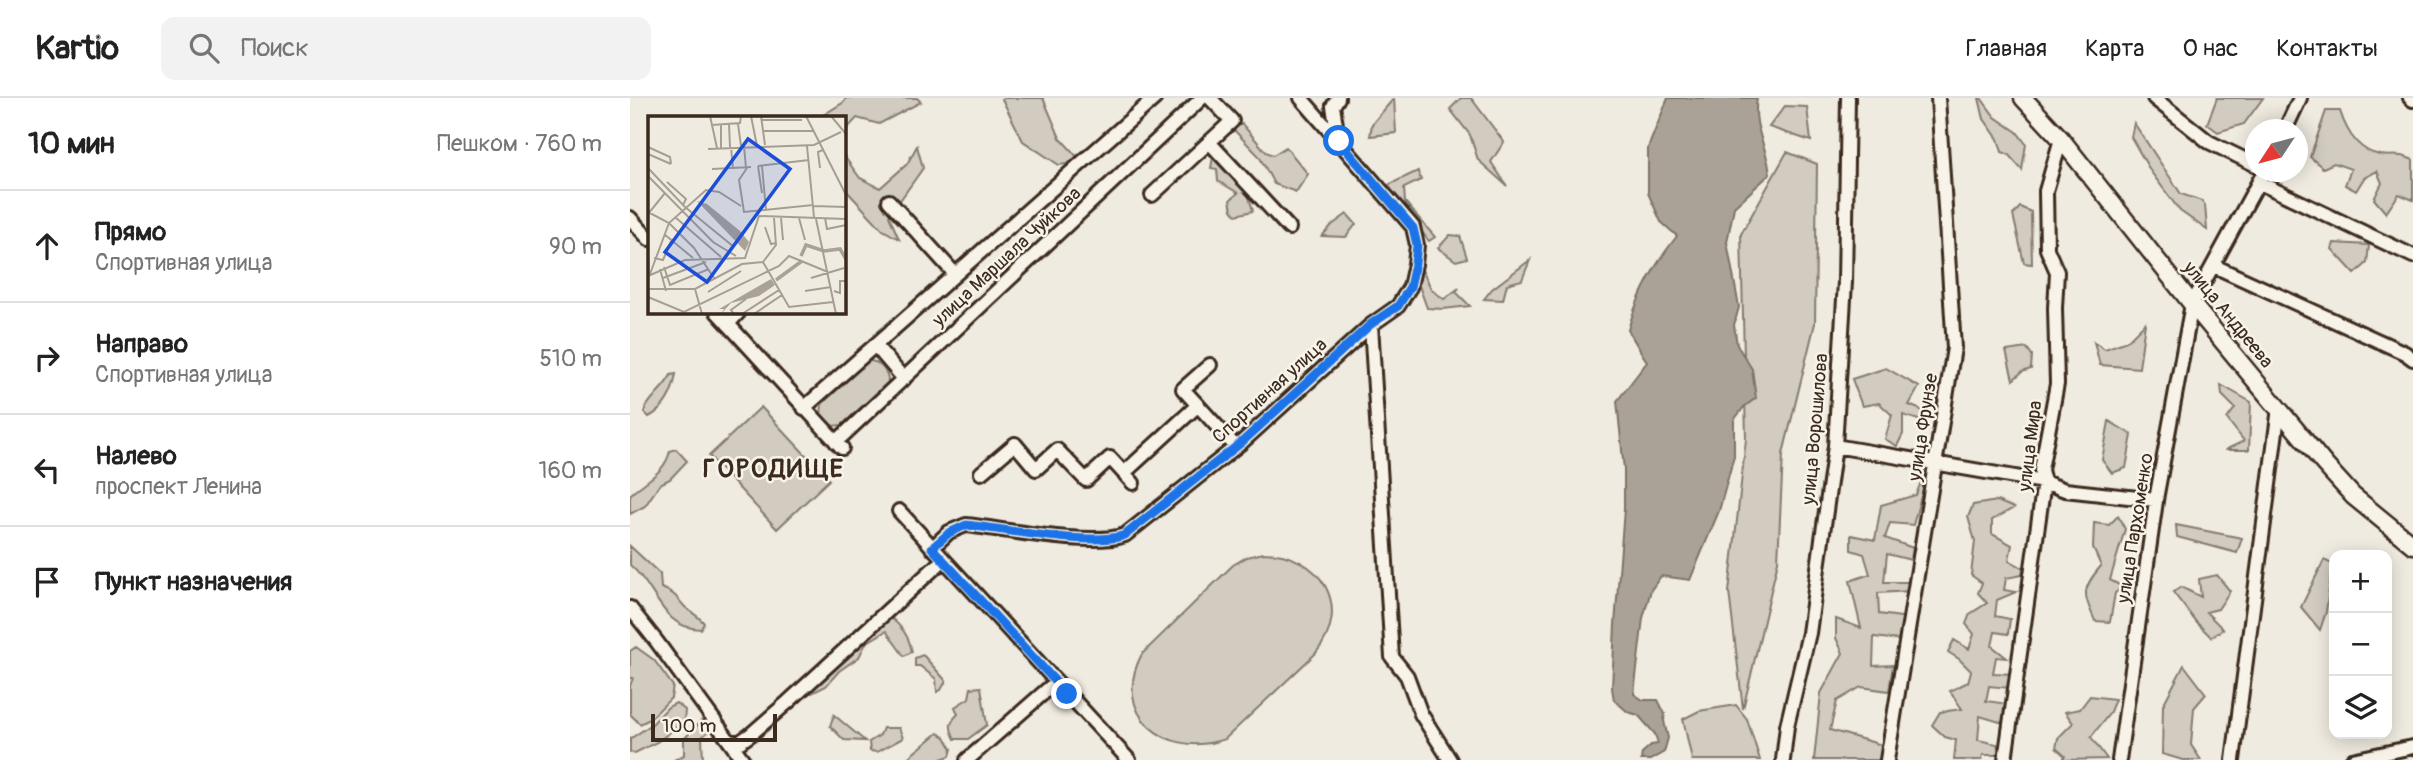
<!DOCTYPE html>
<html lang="ru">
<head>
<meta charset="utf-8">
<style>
	body { margin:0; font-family:Pangolin,sans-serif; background:#f2f2f2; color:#222 }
	.controls { position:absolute; right:21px; bottom:21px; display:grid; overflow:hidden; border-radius:14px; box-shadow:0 4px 18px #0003 }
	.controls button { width:63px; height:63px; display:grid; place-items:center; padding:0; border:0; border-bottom:2px solid #e0e0e0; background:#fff; color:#222; font:35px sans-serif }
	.compass { position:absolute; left:1615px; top:21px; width:63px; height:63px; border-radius:50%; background:#fff; box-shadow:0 4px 18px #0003; rotate:234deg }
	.scale { position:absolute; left:21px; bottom:18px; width:126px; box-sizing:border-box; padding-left:7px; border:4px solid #3b2a1e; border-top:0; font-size:19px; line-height:24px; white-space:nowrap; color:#3b2a1e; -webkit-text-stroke:5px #f7f3e8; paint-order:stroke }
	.stop { position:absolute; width:21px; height:21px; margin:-16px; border:5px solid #1a73e8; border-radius:50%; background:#fff }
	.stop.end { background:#1a73e8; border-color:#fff; box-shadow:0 2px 7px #0008 }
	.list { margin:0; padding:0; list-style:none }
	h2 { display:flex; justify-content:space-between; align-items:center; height:91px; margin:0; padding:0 28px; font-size:30px }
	h2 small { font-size:23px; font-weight:400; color:#767676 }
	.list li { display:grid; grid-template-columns:46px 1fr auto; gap:21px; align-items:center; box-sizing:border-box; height:112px; padding:0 28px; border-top:2px solid #e0e0e0 }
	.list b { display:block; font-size:26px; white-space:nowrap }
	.list p { margin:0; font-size:23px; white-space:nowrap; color:#767676 }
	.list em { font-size:23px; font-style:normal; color:#767676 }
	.icon { flex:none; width:38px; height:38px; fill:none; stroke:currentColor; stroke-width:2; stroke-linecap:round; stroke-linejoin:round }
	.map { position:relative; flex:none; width:1783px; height:662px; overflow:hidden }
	header { display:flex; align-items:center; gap:42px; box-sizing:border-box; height:98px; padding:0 35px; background:#fff; border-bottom:2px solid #e0e0e0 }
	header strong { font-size:33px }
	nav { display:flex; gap:38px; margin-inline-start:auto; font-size:24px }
	.search { width:490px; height:63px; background:#f2f2f2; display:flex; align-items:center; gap:18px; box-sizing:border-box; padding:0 24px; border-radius:14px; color:#767676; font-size:26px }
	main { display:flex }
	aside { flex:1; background:#fff }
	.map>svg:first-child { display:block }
	.green { fill:#d1cbc0; stroke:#867a6f; stroke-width:2 }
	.water { fill:#aaa296; stroke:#7e7266; stroke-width:2 }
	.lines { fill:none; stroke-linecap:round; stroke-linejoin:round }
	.minor-casing { stroke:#3b2a1e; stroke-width:18 }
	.major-casing { stroke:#3b2a1e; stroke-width:21 }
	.minor { stroke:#f7f3e8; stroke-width:12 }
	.major { stroke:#f7f3e8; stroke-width:16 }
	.route { stroke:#1a73e8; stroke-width:9 }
	.labels { text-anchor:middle; stroke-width:5; stroke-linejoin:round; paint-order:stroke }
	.street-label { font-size:19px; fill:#3b2a1e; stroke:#f7f3e8 }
	.district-label { font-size:26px; font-weight:bold; letter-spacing:2px; fill:#3b2a1e; stroke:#f7f3e8 }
	.inset-river { fill:none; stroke:#aaa296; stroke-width:3.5 }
	.inset-road { fill:none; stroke:#a79e92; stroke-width:2 }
	.view { fill:#1d4ed8; fill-opacity:0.15; stroke:#1d4ed8; stroke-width:3.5 }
	.inset-edge { fill:none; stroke:#3b2a1e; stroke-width:3.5 }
</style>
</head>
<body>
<header>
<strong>Kartio</strong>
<div class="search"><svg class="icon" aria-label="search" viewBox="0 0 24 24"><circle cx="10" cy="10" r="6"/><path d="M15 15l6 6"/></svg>Поиск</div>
<nav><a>Главная</a><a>Карта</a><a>О нас</a><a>Контакты</a></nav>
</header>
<main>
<aside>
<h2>10 мин<small>Пешком · 760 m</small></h2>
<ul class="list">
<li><svg class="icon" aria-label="ahead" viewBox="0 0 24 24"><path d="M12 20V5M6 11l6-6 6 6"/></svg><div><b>Прямо</b><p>Спортивная улица</p></div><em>90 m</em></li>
<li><svg class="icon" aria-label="right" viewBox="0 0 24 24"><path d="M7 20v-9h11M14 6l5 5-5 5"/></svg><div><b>Направо</b><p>Спортивная улица</p></div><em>510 m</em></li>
<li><svg class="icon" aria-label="left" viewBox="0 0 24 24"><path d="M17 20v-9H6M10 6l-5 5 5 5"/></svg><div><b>Налево</b><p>проспект Ленина</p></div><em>160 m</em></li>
<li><svg class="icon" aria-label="arrive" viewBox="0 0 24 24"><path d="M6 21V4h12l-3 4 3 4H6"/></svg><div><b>Пункт назначения</b></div></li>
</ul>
</aside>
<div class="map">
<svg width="1783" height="662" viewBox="0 0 1783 662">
	<rect width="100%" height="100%" fill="#efebe0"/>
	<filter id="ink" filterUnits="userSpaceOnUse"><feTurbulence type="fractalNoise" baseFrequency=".0143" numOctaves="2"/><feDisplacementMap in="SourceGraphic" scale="14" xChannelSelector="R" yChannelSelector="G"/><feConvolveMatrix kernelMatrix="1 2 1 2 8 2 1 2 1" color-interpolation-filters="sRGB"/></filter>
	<g filter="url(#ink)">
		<path class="green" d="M216 0H287L291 4 249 26 227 20 214 34V19H190L214 4Z
			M374 0H413L430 40 452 64 429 67 393 43 372 1Z
			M764 0 766 35 740 38 742 26Z
			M831 0H841L874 44 861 64 877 88 848 62 840 37 820 11Z
			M1349 0H1351L1365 19 1387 34 1396 46 1392 72 1378 56 1372 54 1368 41 1354 21Z
			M1587 0H1633L1614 26 1588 34 1577 26Z
			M1155 8 1177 9 1181 43 1139 29Z
			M1696 13H1710C1716 32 1728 53 1750 57 1764 59 1769 55 1783 62V102L1769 96 1756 115 1744 101 1752 85 1747 73 1734 80 1726 93 1715 87 1721 71 1704 65 1693 70 1680 59Z
			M1504 25 1551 96 1572 103 1575 107 1577 132 1550 113 1521 74 1501 39Z
			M612 26 636 54 643 57 656 49 678 76 666 94 644 86 629 58 603 31Z
			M287 48 293 70 259 118 269 141 253 132 214 90V58L230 80 250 90 277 66Z
			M1157 54 1187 66 1185 225 1153 356 1148 463 1113 611 1099 494 1116 341 1111 136Z
			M583 59 590 63 618 95 623 113 606 117 602 112 600 102 608 95 588 83 587 71 581 70Z
			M788 73 791 82 774 90 775 104 805 139 799 143 756 88Z
			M1390 109 1401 114 1402 166 1394 165 1383 117Z
			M717 116 726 126 716 139 692 138 702 127Z
			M820 137 830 138 837 160 826 163 808 150Z
			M1704 145 1739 147 1737 165 1725 176 1702 151Z
			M900 162 892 182 877 186 873 202 854 201 862 191Z
			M792 172 802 192 814 201 829 190 826 194 840 208 813 211 797 210 787 182Z
			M1515 225 1509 270 1470 267 1464 244 1475 251 1497 243Z
			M1397 250 1402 257 1401 271 1392 274 1383 282 1376 253Z
			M238 263C249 262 259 274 258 285L212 327 201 328 191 317 192 306Z
			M1256 270 1289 289 1279 307 1301 316 1295 324 1273 317V336L1267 348 1255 341 1262 317 1249 305 1232 308 1222 281Z
			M46 276C43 294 36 310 19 319L14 314C17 302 35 290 41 277Z
			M1591 287 1621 304 1619 352H1595L1614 343 1597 321 1605 310 1592 297Z
			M131 309 199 382 147 431 79 358Z
			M1479 323 1502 337 1496 370 1482 375 1472 362Z
			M46 351 57 363 40 381 30 386 15 408 0 416V397C16 382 35 375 40 353Z
			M1292 381 1293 391 1283 427 1260 425 1255 440 1283 450 1281 462 1257 456 1254 484H1283L1281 493 1248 495 1249 516 1279 520 1268 542 1244 539 1243 568 1263 567 1259 593 1231 589 1207 603 1200 632 1259 649 1255 662H1184L1191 595 1213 555 1206 540V521L1231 530 1220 483 1240 476 1234 456 1221 452V437L1245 442 1251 407 1286 397Z
			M1367 403 1384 410 1362 422V436L1382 447 1379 462 1393 470 1392 477 1376 480 1374 492 1386 494 1367 502 1365 518 1380 521 1378 536 1365 534 1362 548 1377 560 1366 559 1363 575 1382 576 1380 590 1359 588 1356 603 1378 606 1373 625 1350 618 1348 642 1367 646 1370 657H1353L1351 662H1324L1326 642 1315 639 1302 627 1310 614 1332 611 1320 593 1338 584 1341 573 1329 561 1318 554 1324 542 1339 551 1344 536 1336 526 1340 516 1357 505 1348 495 1352 485 1341 477 1345 443 1338 419 1343 407Z
			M1488 418 1495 431 1480 482 1493 489 1485 495 1480 524 1465 523C1453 495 1451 492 1471 468L1463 450 1464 425 1479 427Z
			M1546 427 1612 440 1607 455 1547 439Z
			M0 448 30 476 31 490C44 494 46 499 55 509 61 515 68 517 74 525L71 531C31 531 27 489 0 467Z
			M633 455C691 455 724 510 685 556L595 641C535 662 480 615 512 556L603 467 617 459Z
			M1694 462 1704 467 1701 477 1696 514 1690 532 1671 509Z
			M1587 477 1600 493 1588 511 1576 514 1593 531 1581 539 1567 525 1543 494 1551 489 1571 499 1569 481Z
			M260 519C272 529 279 538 282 554L274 558 256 533 236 545 229 559 209 573 196 588 182 595H174L250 525Z
			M6 549 24 562 43 588 41 600 20 621 10 626 0 616V588L3 580H0V553Z
			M293 557 316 583 311 592 307 594 306 581 290 568H285V560Z
			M1554 567 1576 596 1564 610 1561 647 1571 662H1553L1532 656 1533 607Z
			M351 589 357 627 338 641H325C319 629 319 625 328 616L325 609 339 600 341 590Z
			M1460 598 1485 601 1479 616 1461 639 1477 661 1433 662 1435 658 1426 650 1428 640 1443 625 1435 614 1450 611Z
			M46 605 55 612 54 624 27 644 5 655 0 654V641L22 626 38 609Z
			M1106 607 1117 621 1130 662H1062L1053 621 1069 613Z
			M204 617 235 643 214 642 200 628Z
			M75 619 80 625 78 634 72 639 73 662H44L54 657V641Z
			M253 630H269L273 640 247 654 240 653 239 644 250 637Z
			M308 635 315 639 322 651 320 658 308 662H275Z"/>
		<path class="water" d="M1038 0H1127C1122 30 1137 47 1140 76L1104 109 1097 144 1109 209 1104 227 1107 247 1122 271 1126 300 1114 309 1104 322V358L1089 413 1060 482 1031 478 1021 492 1013 520 1004 596 1013 602H1028L1035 616 1034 623 1038 640 1034 654 1020 662H1011L1012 655 1021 647 1028 646 1025 636 1008 617 998 614 984 602 982 590 985 526 994 411V372L987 303 1017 264 998 232C1007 198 1025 166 1047 138L1031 124 1018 95V50Z"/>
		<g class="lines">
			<g class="minor-casing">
				<path id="minor" d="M1524 0 1579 44 1626 67
					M1780 0 1783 2
					M1655 32 1670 0
					M708 40 703 8 708 0
					M579 44 659 130
					M1630 85 1783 158
					M522 97 602 23 580 0
					M259 103 325 176
					M0 120 19 141
					M1584 168 1775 255 1783 261
					M87 214 212 350
					M98 226 109 214
					M741 227 762 559 777 578 791 616 820 662
					M245 247 274 281
					M580 267 553 291 606 349
					M174 310 525 0
					M206 344 572 0
					M1205 348 1414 384 1435 392 1526 402
					M351 375 385 346 406 371 427 352 456 382 480 360 503 385
					M494 375 568 307
					M269 413 499 662
					M302 450 319 434 336 427C373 431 463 449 495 437L612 344 741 227 768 208 780 189 785 166 787 147 783 129 671 0
					M0 510 27 544 113 662
					M102 644H110L120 637 158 604 313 462
					M337 662 426 584
					M1153 662 1157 628 1179 535 1205 348 1215 184 1218 0
					M1257 662 1324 250 1308 0
					M1375 662 1414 384 1411 372 1427 286 1425 210 1427 174 1417 151 1416 93 1431 41
					M1489 662 1527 396 1562 206 1634 74
					M1603 662 1649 310
					M1722 662 1783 649"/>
			</g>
			<g class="major-casing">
				<path id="major" d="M1393 0 1431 41 1562 206 1695 367 1723 398 1783 447"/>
			</g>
			<use href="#minor" class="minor"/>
			<use href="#major" class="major"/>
		</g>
	</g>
	<g class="lines" filter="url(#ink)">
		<path class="route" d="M437 596 302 450 319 435 336 427C373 431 464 449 495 437L612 344 741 226 768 208 780 189 785 166 787 147 783 130 709 43"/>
	</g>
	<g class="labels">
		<g class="street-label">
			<text transform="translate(376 158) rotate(-43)" y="7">улица Маршала Чуйкова</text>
			<text transform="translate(1599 216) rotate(51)" y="7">улица Андреева</text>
			<text transform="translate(639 292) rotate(-42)" y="7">Спортивная улица</text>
			<text transform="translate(1292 329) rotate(-81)" y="7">улица Фрунзе</text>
			<text transform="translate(1184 331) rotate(-85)" y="7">улица Ворошилова</text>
			<text transform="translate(1399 348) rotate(-83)" y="7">улица Мира</text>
			<text transform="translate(1504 430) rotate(-81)" y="7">улица Пархоменко</text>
		</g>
		<g class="district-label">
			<text x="144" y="379">ГОРОДИЩЕ</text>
		</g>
	</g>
	<g transform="translate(18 18)">
		<rect width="198" height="198" fill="#efebe0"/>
		<path d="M49 85 59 88 92 115 101 126 97 135ZM123 163 127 169 111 180 83 187 73 198 76 193H71Z" fill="#aaa296"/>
		<path class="inset-river" d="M153 140 158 129 176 135 192 133 198 143M128 164 154 145"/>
		<path class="inset-road" d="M58 0H84M62 0 64 9 92 7 93 0M103 0 109 30M113 0 117 29M158 0 198 79M183 0 198 18M114 4H154M73 8V32M81 8 82 31M90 8 93 30M64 9 69 32M115 15H166M96 30 98 52M159 30 166 101M0 31 22 41 23 48M83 31 85 53M60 33 166 29 193 16M0 38 23 48M110 50 161 44M110 50 114 77M114 50 118 94M0 52 37 91 86 131M99 52 91 64 96 96 165 89M172 52 170 36 175 34M64 53 103 51M0 60 65 126 88 140M19 66 38 83 35 89M165 90 198 91M0 96 21 107 46 132 66 162M0 98 17 77M27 101 73 141M133 102 135 124M151 102 157 124M177 102 179 113 198 109M168 103 188 198M117 111 123 128 128 127M16 118 45 142M6 142 15 144 24 123M115 146 141 191 185 186M115 146 128 129 126 102M16 151 22 169 61 153M12 153 18 175M2 158 21 107 58 74 71 76 93 90M0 160 37 144 97 142 111 100 198 103M15 162 58 146M163 162 196 152M0 173H47L94 148 115 146M47 173 54 198M157 175 183 171M186 175 192 177V165H198M60 176 93 155M0 181 36 196 131 150 141 140 180 156M86 198 83 194 98 183M94 198 131 174M106 198 134 179"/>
		<path class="view" d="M100 23 142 53 59 166 17 136Z"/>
		<rect width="198" height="198" class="inset-edge"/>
	</g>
</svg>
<div class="controls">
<button>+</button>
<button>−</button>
<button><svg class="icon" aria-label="layers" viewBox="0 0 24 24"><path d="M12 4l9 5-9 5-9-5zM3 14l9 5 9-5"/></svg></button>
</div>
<svg class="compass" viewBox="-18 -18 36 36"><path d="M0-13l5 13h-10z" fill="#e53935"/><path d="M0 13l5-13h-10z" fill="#767676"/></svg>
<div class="scale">100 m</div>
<div class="stop" style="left:709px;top:43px"></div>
<div class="stop end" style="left:437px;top:596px"></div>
</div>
</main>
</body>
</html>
